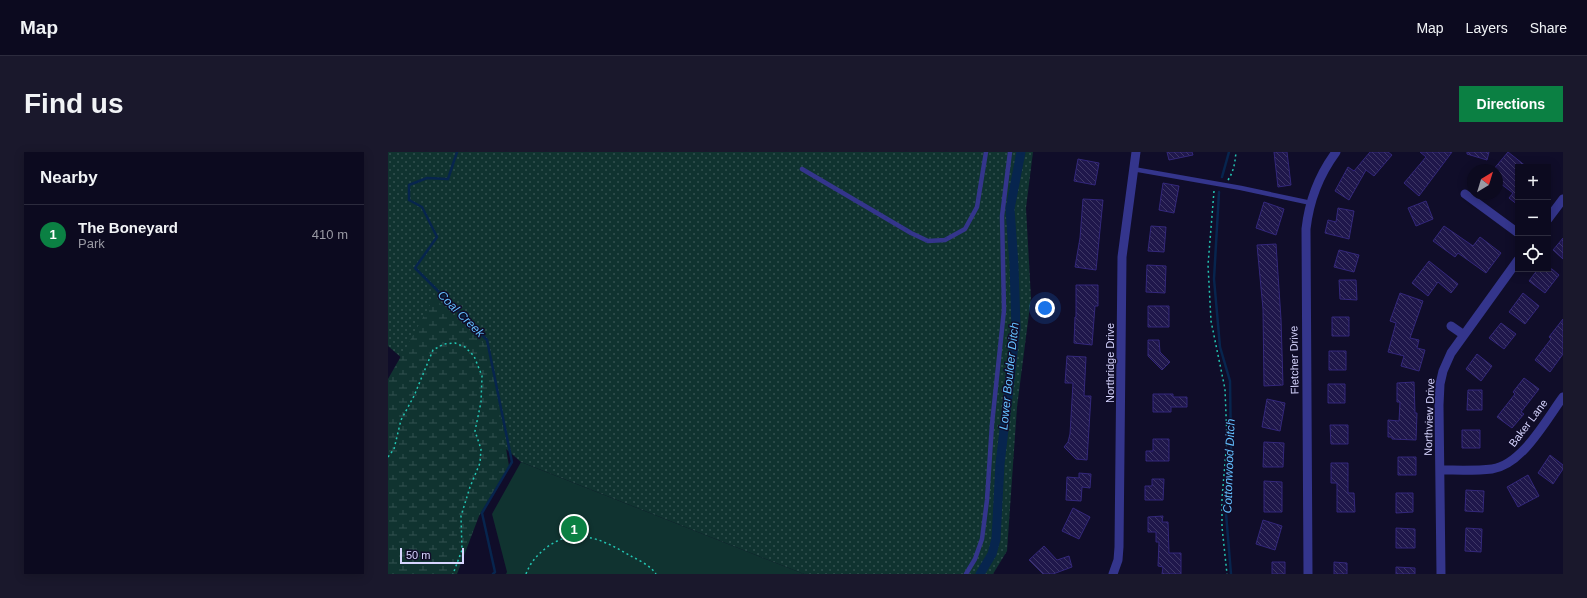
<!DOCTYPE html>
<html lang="en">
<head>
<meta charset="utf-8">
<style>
	body { margin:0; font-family:Arial,sans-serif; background:#1a182c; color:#f1f3f6 }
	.controls { position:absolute; right:12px; top:12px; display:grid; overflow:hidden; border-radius:0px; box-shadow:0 2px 10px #0003 }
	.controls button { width:36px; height:36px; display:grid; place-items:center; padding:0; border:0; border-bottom:1px solid #2c2b3d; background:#0c0a1f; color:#f1f3f6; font:20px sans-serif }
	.compass { position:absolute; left:1079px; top:12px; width:36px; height:36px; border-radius:50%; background:#0c0a1f; box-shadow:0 2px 10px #0003; rotate:38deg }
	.scale { position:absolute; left:12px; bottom:10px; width:64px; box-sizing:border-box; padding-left:4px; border:2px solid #d7d5ff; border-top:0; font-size:11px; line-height:14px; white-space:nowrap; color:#d7d5ff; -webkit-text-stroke:3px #100d29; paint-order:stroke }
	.you { position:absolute; left:657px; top:156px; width:14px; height:14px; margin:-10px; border:3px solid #fff; border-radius:50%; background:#1a73e8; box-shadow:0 0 0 6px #1a73e833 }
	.badge { display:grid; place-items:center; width:26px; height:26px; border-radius:50%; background:#0b8043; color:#fff; font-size:13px; font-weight:700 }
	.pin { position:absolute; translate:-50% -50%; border:2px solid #fff; box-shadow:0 1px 4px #0006 }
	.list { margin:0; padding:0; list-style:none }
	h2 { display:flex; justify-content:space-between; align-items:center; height:52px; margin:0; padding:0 16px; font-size:17px }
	h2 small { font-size:13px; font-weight:400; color:#9a9aa4 }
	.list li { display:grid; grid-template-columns:26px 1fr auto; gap:12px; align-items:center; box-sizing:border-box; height:60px; padding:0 16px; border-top:1px solid #2c2b3d }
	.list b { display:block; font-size:15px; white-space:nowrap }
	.list p { margin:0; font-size:13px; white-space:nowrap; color:#9a9aa4 }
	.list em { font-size:13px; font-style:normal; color:#9a9aa4 }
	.icon { flex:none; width:22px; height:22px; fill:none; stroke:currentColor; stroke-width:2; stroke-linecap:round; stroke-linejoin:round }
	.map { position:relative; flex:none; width:1175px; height:422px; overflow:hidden; border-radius:0px }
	header { display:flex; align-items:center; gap:24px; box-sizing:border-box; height:56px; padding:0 20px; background:#0c0a1f; border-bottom:1px solid #2c2b3d }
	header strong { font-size:19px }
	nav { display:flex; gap:22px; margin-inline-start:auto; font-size:14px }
	.intro { display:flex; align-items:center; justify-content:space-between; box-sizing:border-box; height:96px; padding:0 24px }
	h1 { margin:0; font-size:28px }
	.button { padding:10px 18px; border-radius:0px; background:#0b8043; color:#fff; font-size:14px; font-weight:700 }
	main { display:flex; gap:24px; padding:0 24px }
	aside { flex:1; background:#0c0a1f; border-radius:0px; box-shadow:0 2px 10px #0003 }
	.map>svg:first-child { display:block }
	.grass { fill:url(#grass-dots) }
	.wetland { fill:url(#wetland-marsh) }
	.park { fill:#103330 }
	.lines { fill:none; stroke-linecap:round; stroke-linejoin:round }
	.stream { stroke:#07254e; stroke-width:2.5 }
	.canal { stroke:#07254e; stroke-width:9 }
	.building { fill:url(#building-back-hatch); stroke:#33277a }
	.path { stroke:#23c5b3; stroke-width:1.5; stroke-dasharray:2 3; stroke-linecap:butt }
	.lane { stroke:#34358c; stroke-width:4.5 }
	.street { stroke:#34358c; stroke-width:9 }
	.labels { text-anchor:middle; stroke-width:3; stroke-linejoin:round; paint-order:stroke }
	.street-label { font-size:11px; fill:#d7d5ff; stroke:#100d29 }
	.water-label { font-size:12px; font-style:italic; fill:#63bfff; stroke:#100d29 }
</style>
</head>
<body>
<header>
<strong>Map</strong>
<nav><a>Map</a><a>Layers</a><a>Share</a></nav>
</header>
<div class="intro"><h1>Find us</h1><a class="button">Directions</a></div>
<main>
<aside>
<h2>Nearby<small></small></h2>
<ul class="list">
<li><span class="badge">1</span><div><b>The Boneyard</b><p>Park</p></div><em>410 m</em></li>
</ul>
</aside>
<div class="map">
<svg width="1175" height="422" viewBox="0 0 1175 422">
	<defs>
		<pattern id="grass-dots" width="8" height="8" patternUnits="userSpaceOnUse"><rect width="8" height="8" fill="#103330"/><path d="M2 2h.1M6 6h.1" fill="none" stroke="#32504f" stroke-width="1.8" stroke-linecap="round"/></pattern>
		<pattern id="wetland-marsh" width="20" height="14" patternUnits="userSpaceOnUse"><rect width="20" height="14" fill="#103330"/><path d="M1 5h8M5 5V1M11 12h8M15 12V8" fill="none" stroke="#32504f"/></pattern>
		<pattern id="building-back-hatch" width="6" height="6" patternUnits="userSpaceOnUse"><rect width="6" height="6" fill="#1f174b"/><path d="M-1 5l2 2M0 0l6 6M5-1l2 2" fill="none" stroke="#3f3866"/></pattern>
	</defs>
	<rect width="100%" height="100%" fill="#100d29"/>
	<path class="grass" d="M0 0H645L638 56 643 146 629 255 619 399 605 422H416L133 310 0 194Z"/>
	<path class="wetland" d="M46 146 101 196 121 314 91 364 69 422H0V227Z"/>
	<path class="park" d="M133 310 416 422H118L119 420 104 362Z"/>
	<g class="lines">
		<path class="stream" d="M69 0 60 27 39 26 21 33V48L34 55 49 85 27 116 99 188 124 310 94 361 107 420 105 422
			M834 25 841 0
			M831 40 826 127 832 195 842 229 843 298 837 349 843 422"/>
		<path class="canal" d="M592 422 604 402 608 387 612 312 628 176 626 113 622 57 633 0"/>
	</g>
	<path class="building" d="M779 0H804L805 3 781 8Z
		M886 0H899L903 33 890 35Z
		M982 0H1000L1004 3 986 24 978 18 961 48 947 39 960 15 966 19Z
		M1032 0H1064L1031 44 1016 31 1038 5Z
		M1079 0H1101L1099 8 1079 2Z
		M1120 0 1139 15H1130V53L1121 46 1125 41 1109 29V18H1105Z
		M690 7 711 11 707 33 686 29Z
		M775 31 791 34 786 61 771 58Z
		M695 47 715 48 708 118 687 115 692 86Z
		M1038 49 1045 67 1028 74 1020 56Z
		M876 50 896 57 888 83 868 76Z
		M950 56 966 59 961 87 937 81 940 68 948 70Z
		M763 74 778 75 776 100 760 99Z
		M1056 74 1085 94 1092 85 1113 101 1098 121 1070 101 1067 105 1045 89Z
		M1175 86V107L1165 98Z
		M888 92 893 167 895 233 876 234 875 157 869 93Z
		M951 98 971 103 966 120 946 115Z
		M1041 109 1070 132 1063 141 1050 130 1040 144 1024 131Z
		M759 113 778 114 777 141 758 140Z
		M1150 117H1164L1171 123 1157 141 1141 129Z
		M951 128H968L969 148 952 147Z
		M688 133H710V154H707L704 193 686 191 687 165H688Z
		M1012 141 1035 149 1022 186 1031 188 1029 196 1037 198 1031 219 1013 214 1016 204 1000 200 1008 171 1002 169Z
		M1135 141 1151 154 1137 172 1121 160Z
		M760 154H781V175H760Z
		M944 165H961V184H944Z
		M1175 167V202L1162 220 1147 208 1163 187 1161 185Z
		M1113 171 1128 182 1116 197 1101 186Z
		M760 188H771L772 200 782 210 774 218 760 204Z
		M941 199H958V218H941Z
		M1089 202 1104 214 1093 229 1078 217Z
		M679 204 698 205 696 244H703L699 308 688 307 676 295 680 290 682 282 685 231H677Z
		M1136 226 1151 237 1133 260 1136 262 1124 276 1109 265 1127 242 1125 240Z
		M1026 230 1027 261H1029L1028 288 1004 287V285H1000V268L1011 269 1012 250H1009V231Z
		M940 232H957V251H940Z
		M1080 238H1094V258H1079Z
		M765 242H785V245H799V255H783V260H765Z
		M879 247 897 251 892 279 874 275Z
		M942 273H960V292H943Z
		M1074 278H1092V296H1074Z
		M765 287H781V309H758V299H765Z
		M876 290 896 291 895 315H875Z
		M1162 303 1175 313V317L1165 332 1150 321Z
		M1010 305H1028V323H1010Z
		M943 311H960V341H966L967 360H949V331H943Z
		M691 321 703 322 702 336 694 335 693 349 678 348 679 325 691 326Z
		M1140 323 1151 344 1130 355 1119 335Z
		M764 327H776L775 348H757V334H764Z
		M876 329 894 330V360H876Z
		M1078 338 1096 339 1095 360 1077 359Z
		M1008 341H1025V360L1008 361Z
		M685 356 702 365 691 387 674 379Z
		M775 364 774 370H780L781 401H793V422H774L775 415 770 414 771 390H768V380H760V365Z
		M875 368 894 374 887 398 868 392Z
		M1008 376 1027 377V396H1008Z
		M1078 376 1094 377 1093 400 1077 399Z
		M656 394 669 408 681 404 684 415 665 422H655L641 408Z
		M884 410H897V422H884Z
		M946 410 959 411V422H946Z
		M1008 415 1027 416V422H1008Z"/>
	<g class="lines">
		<path class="path" d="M840 28C846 19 847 10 848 0
			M826 39 820 113 823 169 837 237 839 288 834 346V375L839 422
			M0 305 6 297 13 268 26 244 45 198 56 192 67 191 77 195 86 204 94 224 93 250 87 279 93 297 92 311 82 335 73 364 74 398 65 422
			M138 422C142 411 149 403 158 396 186 374 214 387 241 403 250 408 262 413 268 422"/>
		<path class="lane" d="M414 17 523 81 540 89 557 88 577 77 589 55 598 0
			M745 17 853 36 923 51
			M578 422 587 407 594 387 599 348 604 272 616 158 614 64 622 0"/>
		<path class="street" d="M1077 42 1130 81
			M1160 67 1175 47
			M1063 174 1076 183
			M1052 318C1069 318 1087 319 1104 317 1134 313 1158 268 1175 245
			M725 422 730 408 731 395 734 105 748 0
			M920 422 918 77C921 50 931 23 948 0
			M1053 422 1051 253 1052 232 1055 219 1063 201 1130 108"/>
	</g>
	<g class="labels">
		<g class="street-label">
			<text transform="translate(906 208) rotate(-91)" y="4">Fletcher Drive</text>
			<text transform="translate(722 211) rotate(-90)" y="4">Northridge Drive</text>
			<text transform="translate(1041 265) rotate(-88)" y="4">Northview Drive</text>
			<text transform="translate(1140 271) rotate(-53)" y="4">Baker Lane</text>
		</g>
		<g class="water-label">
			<text transform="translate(73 162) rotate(45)" y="4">Coal Creek</text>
			<text transform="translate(621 224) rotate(-84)" y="4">Lower Boulder Ditch</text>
			<text transform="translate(841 314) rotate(-88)" y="4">Cottonwood Ditch</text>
		</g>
	</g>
</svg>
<div class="controls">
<button>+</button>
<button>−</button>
<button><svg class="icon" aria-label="locate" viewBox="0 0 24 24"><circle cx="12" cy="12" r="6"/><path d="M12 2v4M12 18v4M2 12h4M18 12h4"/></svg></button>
</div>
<svg class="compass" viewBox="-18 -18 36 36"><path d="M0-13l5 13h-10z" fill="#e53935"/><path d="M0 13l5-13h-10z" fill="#9a9aa4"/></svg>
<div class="scale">50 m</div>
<div class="you"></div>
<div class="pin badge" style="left:186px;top:377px">1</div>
</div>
</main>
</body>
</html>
